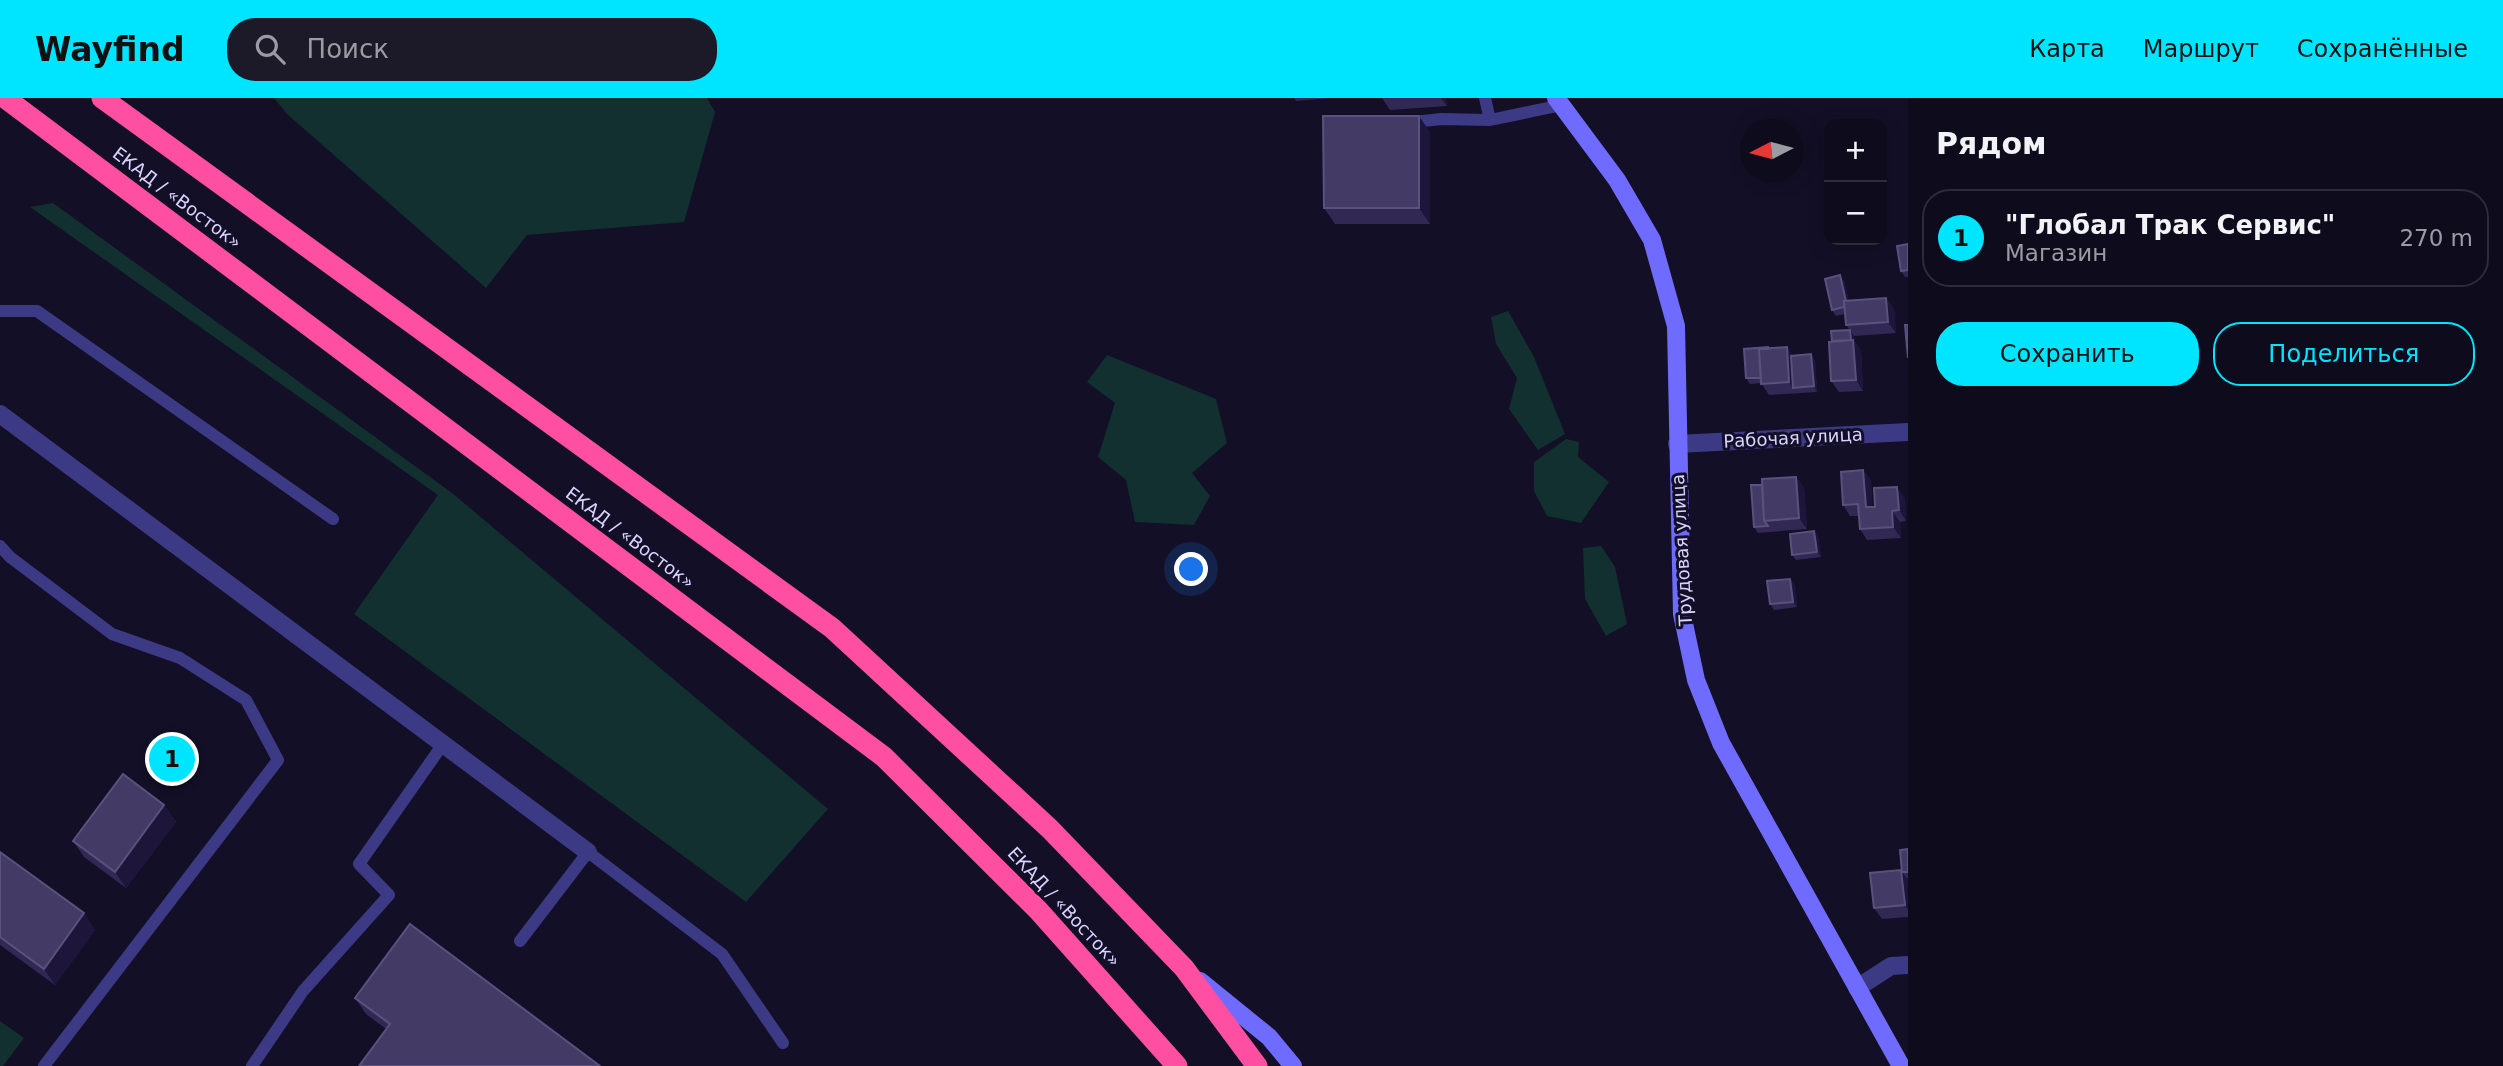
<!DOCTYPE html>
<html lang="ru">
<head>
<meta charset="utf-8">
<style>
	body { margin:0; font-family:"DejaVu Sans",sans-serif; background:#1c1929; color:#f1f3f6 }
	.controls { position:absolute; right:21px; top:21px; display:grid; overflow:hidden; border-radius:14px; box-shadow:0 4px 18px #0003 }
	.controls button { width:63px; height:63px; display:grid; place-items:center; padding:0; border:0; border-bottom:2px solid #2e2b3b; background:#0e0b1c; color:#f1f3f6; font:35px sans-serif }
	.compass { position:absolute; left:1740px; top:21px; width:63px; height:63px; border-radius:50%; background:#0e0b1c; box-shadow:0 4px 18px #0003; rotate:264deg }
	.you { position:absolute; left:1192px; top:472px; width:24px; height:24px; margin:-18px; border:5px solid #fff; border-radius:50%; background:#1a73e8; box-shadow:0 0 0 10px #1a73e833 }
	.badge { display:grid; place-items:center; width:46px; height:46px; border-radius:50%; background:#00e5ff; color:#111; font-size:23px; font-weight:700 }
	.pin { position:absolute; translate:-50% -50%; border:4px solid #fff; box-shadow:0 2px 7px #0006 }
	.list { margin:0; padding:0; list-style:none }
	h2 { display:flex; justify-content:space-between; align-items:center; height:91px; margin:0; padding:0 28px; font-size:30px }
	h2 small { font-size:23px; font-weight:400; color:#9b9ba3 }
	.list li { display:grid; grid-template-columns:46px 1fr auto; gap:21px; align-items:center; box-sizing:border-box; height:98px; margin:0 14px 14px; padding:0 14px; border:2px solid #2e2b3b; border-radius:28px }
	.list b { display:block; font-size:26px; white-space:nowrap }
	.list p { margin:0; font-size:23px; white-space:nowrap; color:#9b9ba3 }
	.list em { font-size:23px; font-style:normal; color:#9b9ba3 }
	.actions { display:flex; gap:14px; padding:21px 28px }
	.actions a { flex:1; padding:16px 0; border:2px solid #00e5ff; border-radius:28px; text-align:center; font-size:24px; color:#00e5ff }
	.actions .main { background:#00e5ff; color:#111 }
	.icon { flex:none; width:38px; height:38px; fill:none; stroke:currentColor; stroke-width:2; stroke-linecap:round; stroke-linejoin:round }
	.map { position:relative; flex:none; width:1908px; height:968px; overflow:hidden }
	header { display:flex; align-items:center; gap:42px; box-sizing:border-box; height:98px; padding:0 35px; background:#00e5ff; color:#111 }
	header strong { font-size:33px }
	nav { display:flex; gap:38px; margin-inline-start:auto; font-size:24px }
	.search { width:490px; height:63px; background:#1c1929; display:flex; align-items:center; gap:18px; box-sizing:border-box; padding:0 24px; border-radius:28px; color:#9b9ba3; font-size:26px }
	main { display:flex }
	aside { flex:1; background:#0e0b1c }
	.map>svg:first-child { display:block }
	.green { fill:#12302f }
	.lines { fill:none; stroke-linecap:round; stroke-linejoin:round }
	.lane { stroke:#3d3a85; stroke-width:12 }
	.street { stroke:#3d3a85; stroke-width:18 }
	.secondary { stroke:#6f6bff; stroke-width:18 }
	.highway { stroke:#ff4fa3; stroke-width:21 }
	.wall { fill:#312854 }
	.shaded-wall { fill:#1d163a }
	.building { fill:#433a66; stroke:#5a527e; stroke-width:2 }
	.labels { text-anchor:middle; stroke-width:6; stroke-linejoin:round; paint-order:stroke }
	.street-label { font-size:18px; fill:#d9d4ff; stroke:#130f26 }
</style>
</head>
<body>
<header>
<strong>Wayfind</strong>
<div class="search"><svg class="icon" aria-label="search" viewBox="0 0 24 24"><circle cx="10" cy="10" r="6"/><path d="M15 15l6 6"/></svg>Поиск</div>
<nav><a>Карта</a><a>Маршрут</a><a>Сохранённые</a></nav>
</header>
<main>
<div class="map">
<svg width="1908" height="968" viewBox="0 0 1908 968">
	<rect width="100%" height="100%" fill="#130f26"/>
	<path class="green" d="M274 0H707L715 14 684 124 527 137 486 190 287 16Z
		M53 105 452 395 828 711 746 804 354 516 438 397 30 109Z
		M1508 213 1534 259 1565 336 1538 352 1509 311 1517 280 1496 246 1491 219Z
		M1107 257 1216 301 1227 345 1192 375 1210 398 1194 427 1135 424 1126 382 1098 359 1115 305 1087 284Z
		M1566 341 1579 344 1578 359 1609 384 1581 425 1547 418 1534 393V364Z
		M1601 448 1615 469 1627 526 1606 538 1585 501 1583 450Z
		M0 923 24 940 3 968H0Z"/>
	<g class="lines">
		<path class="lane" d="M1485 0 1490 22 1562 7
			M1406 25 1441 21 1490 22
			M0 213H37L333 421
			M0 448 10 459 112 536 180 560 246 602 278 662 44 968
			M520 843 588 754 722 856 783 945
			M252 968 303 893 389 797 359 766 443 646"/>
		<path class="street" d="M0 316 588 754
			M1677 346 1908 334
			M1857 890 1891 868 1908 867"/>
		<path class="secondary" d="M1556 0 1617 82 1652 142 1676 228 1682 516 1696 582 1721 645 1901 968
			M1200 883 1269 939 1293 968"/>
		<path class="highway" d="M5 0 884 659 1038 812 1177 968
			M102 0 832 530 1050 731 1184 870 1257 968"/>
	</g>
	<path class="wall" d="M1294 0H1331L1296 3Z
		M1382 0H1446L1447 8 1390 12Z
		M1430 34V126H1335L1324 110Z
		M1908 146V179H1905L1901 173Z
		M1840 177 1844 183 1849 203 1886 200 1894 211 1896 235 1854 238 1846 227 1845 216 1836 218 1832 212Z
		M1850 232 1854 238 1855 244 1861 253 1863 293 1839 294 1831 283Z
		M1787 249 1793 258 1815 262 1817 294 1769 297 1761 285 1750 286 1746 280 1769 250Z
		M1863 372 1871 383 1872 409 1905 400 1906 423 1900 424 1901 440 1867 442 1860 431 1859 418H1850L1843 407Z
		M1796 379 1804 390 1807 431 1758 435 1754 429 1762 387Z
		M1814 433 1818 439 1821 459 1796 462 1792 457Z
		M1794 486 1797 509 1774 512 1770 506Z
		M164 707 176 724 126 790 84 759 73 743Z
		M1908 751V780H1907L1908 782V819L1882 821 1874 810 1901 772 1902 774Z
		M0 754 84 815 95 832 55 887 0 847Z
		M355 900 600 968 386 931 366 916Z"/>
	<path class="shaded-wall" d="M1441 0H1446L1447 8Z
		M1419 18 1430 34V126L1419 110Z
		M1840 177 1844 183 1852 214 1848 209Z
		M1886 200 1894 211 1896 235 1888 224Z
		M1850 232 1854 238 1855 244 1861 253 1863 293 1856 282Z
		M1787 249 1794 260 1793 290 1789 284Z
		M1811 256 1815 262 1817 294 1814 288Z
		M1863 372 1871 383 1873 420 1866 409Z
		M1796 379 1804 390 1807 431 1799 420Z
		M1897 389 1905 400 1906 423 1899 412Z
		M1892 413 1900 424 1901 440 1893 429Z
		M1814 433 1818 439 1821 459 1817 454Z
		M1790 481 1794 486 1797 509 1793 504Z
		M164 707 176 724 126 790 115 774Z
		M1901 772 1908 782V812L1905 807Z
		M84 815 95 832 55 887 44 871Z"/>
	<path class="building" d="M1323 18H1419V110H1324Z
		M1908 146V172L1901 173 1897 148Z
		M1840 177 1846 203H1844V209L1832 212 1825 181Z
		M1886 200 1888 224 1846 227 1844 203Z
		M1905 227H1908V260Z
		M1850 232 1851 242 1832 243 1831 233Z
		M1853 242 1856 282 1831 283 1829 244Z
		M1768 249V251H1759L1761 280H1746L1744 251Z
		M1787 249 1789 284 1761 286 1759 251Z
		M1811 256 1814 288 1793 290 1791 258Z
		M1863 372 1866 409H1875L1874 390 1897 389 1899 412 1892 413 1893 429 1860 431 1858 406 1843 407 1841 374Z
		M1796 379 1799 420 1764 423 1762 381Z
		M1751 387H1762L1764 423 1768 428 1754 429Z
		M1814 433 1817 454 1792 457 1790 436Z
		M1790 481 1793 504 1770 506 1767 483Z
		M123 676 164 707 115 774 73 743Z
		M1908 751V774H1902L1900 752Z
		M0 754 84 815 44 871 0 839Z
		M1901 772 1905 807 1874 810 1870 775Z
		M410 826 600 968H359L390 926 355 900Z"/>
	<g class="labels">
		<g class="street-label">
			<text transform="translate(177 100) rotate(37)" y="6">ЕКАД / «Восток»</text>
			<text transform="translate(1793 340) rotate(-3)" y="6">Рабочая улица</text>
			<text transform="translate(630 440) rotate(37)" y="6">ЕКАД / «Восток»</text>
			<text transform="translate(1682 452) rotate(-93)" y="6">Трудовая улица</text>
			<text transform="translate(1064 809) rotate(47)" y="6">ЕКАД / «Восток»</text>
		</g>
	</g>
</svg>
<div class="controls">
<button>+</button>
<button>−</button>
</div>
<svg class="compass" viewBox="-18 -18 36 36"><path d="M0-13l5 13h-10z" fill="#e53935"/><path d="M0 13l5-13h-10z" fill="#9b9ba3"/></svg>
<div class="you"></div>
<div class="pin badge" style="left:172px;top:661px">1</div>
</div>
<aside>
<h2>Рядом<small></small></h2>
<ul class="list">
<li><span class="badge">1</span><div><b>&quot;Глобал Трак Сервис&quot;</b><p>Магазин</p></div><em>270 m</em></li>
</ul>
<div class="actions"><a class="main">Сохранить</a><a>Поделиться</a></div>
</aside>
</main>
</body>
</html>
